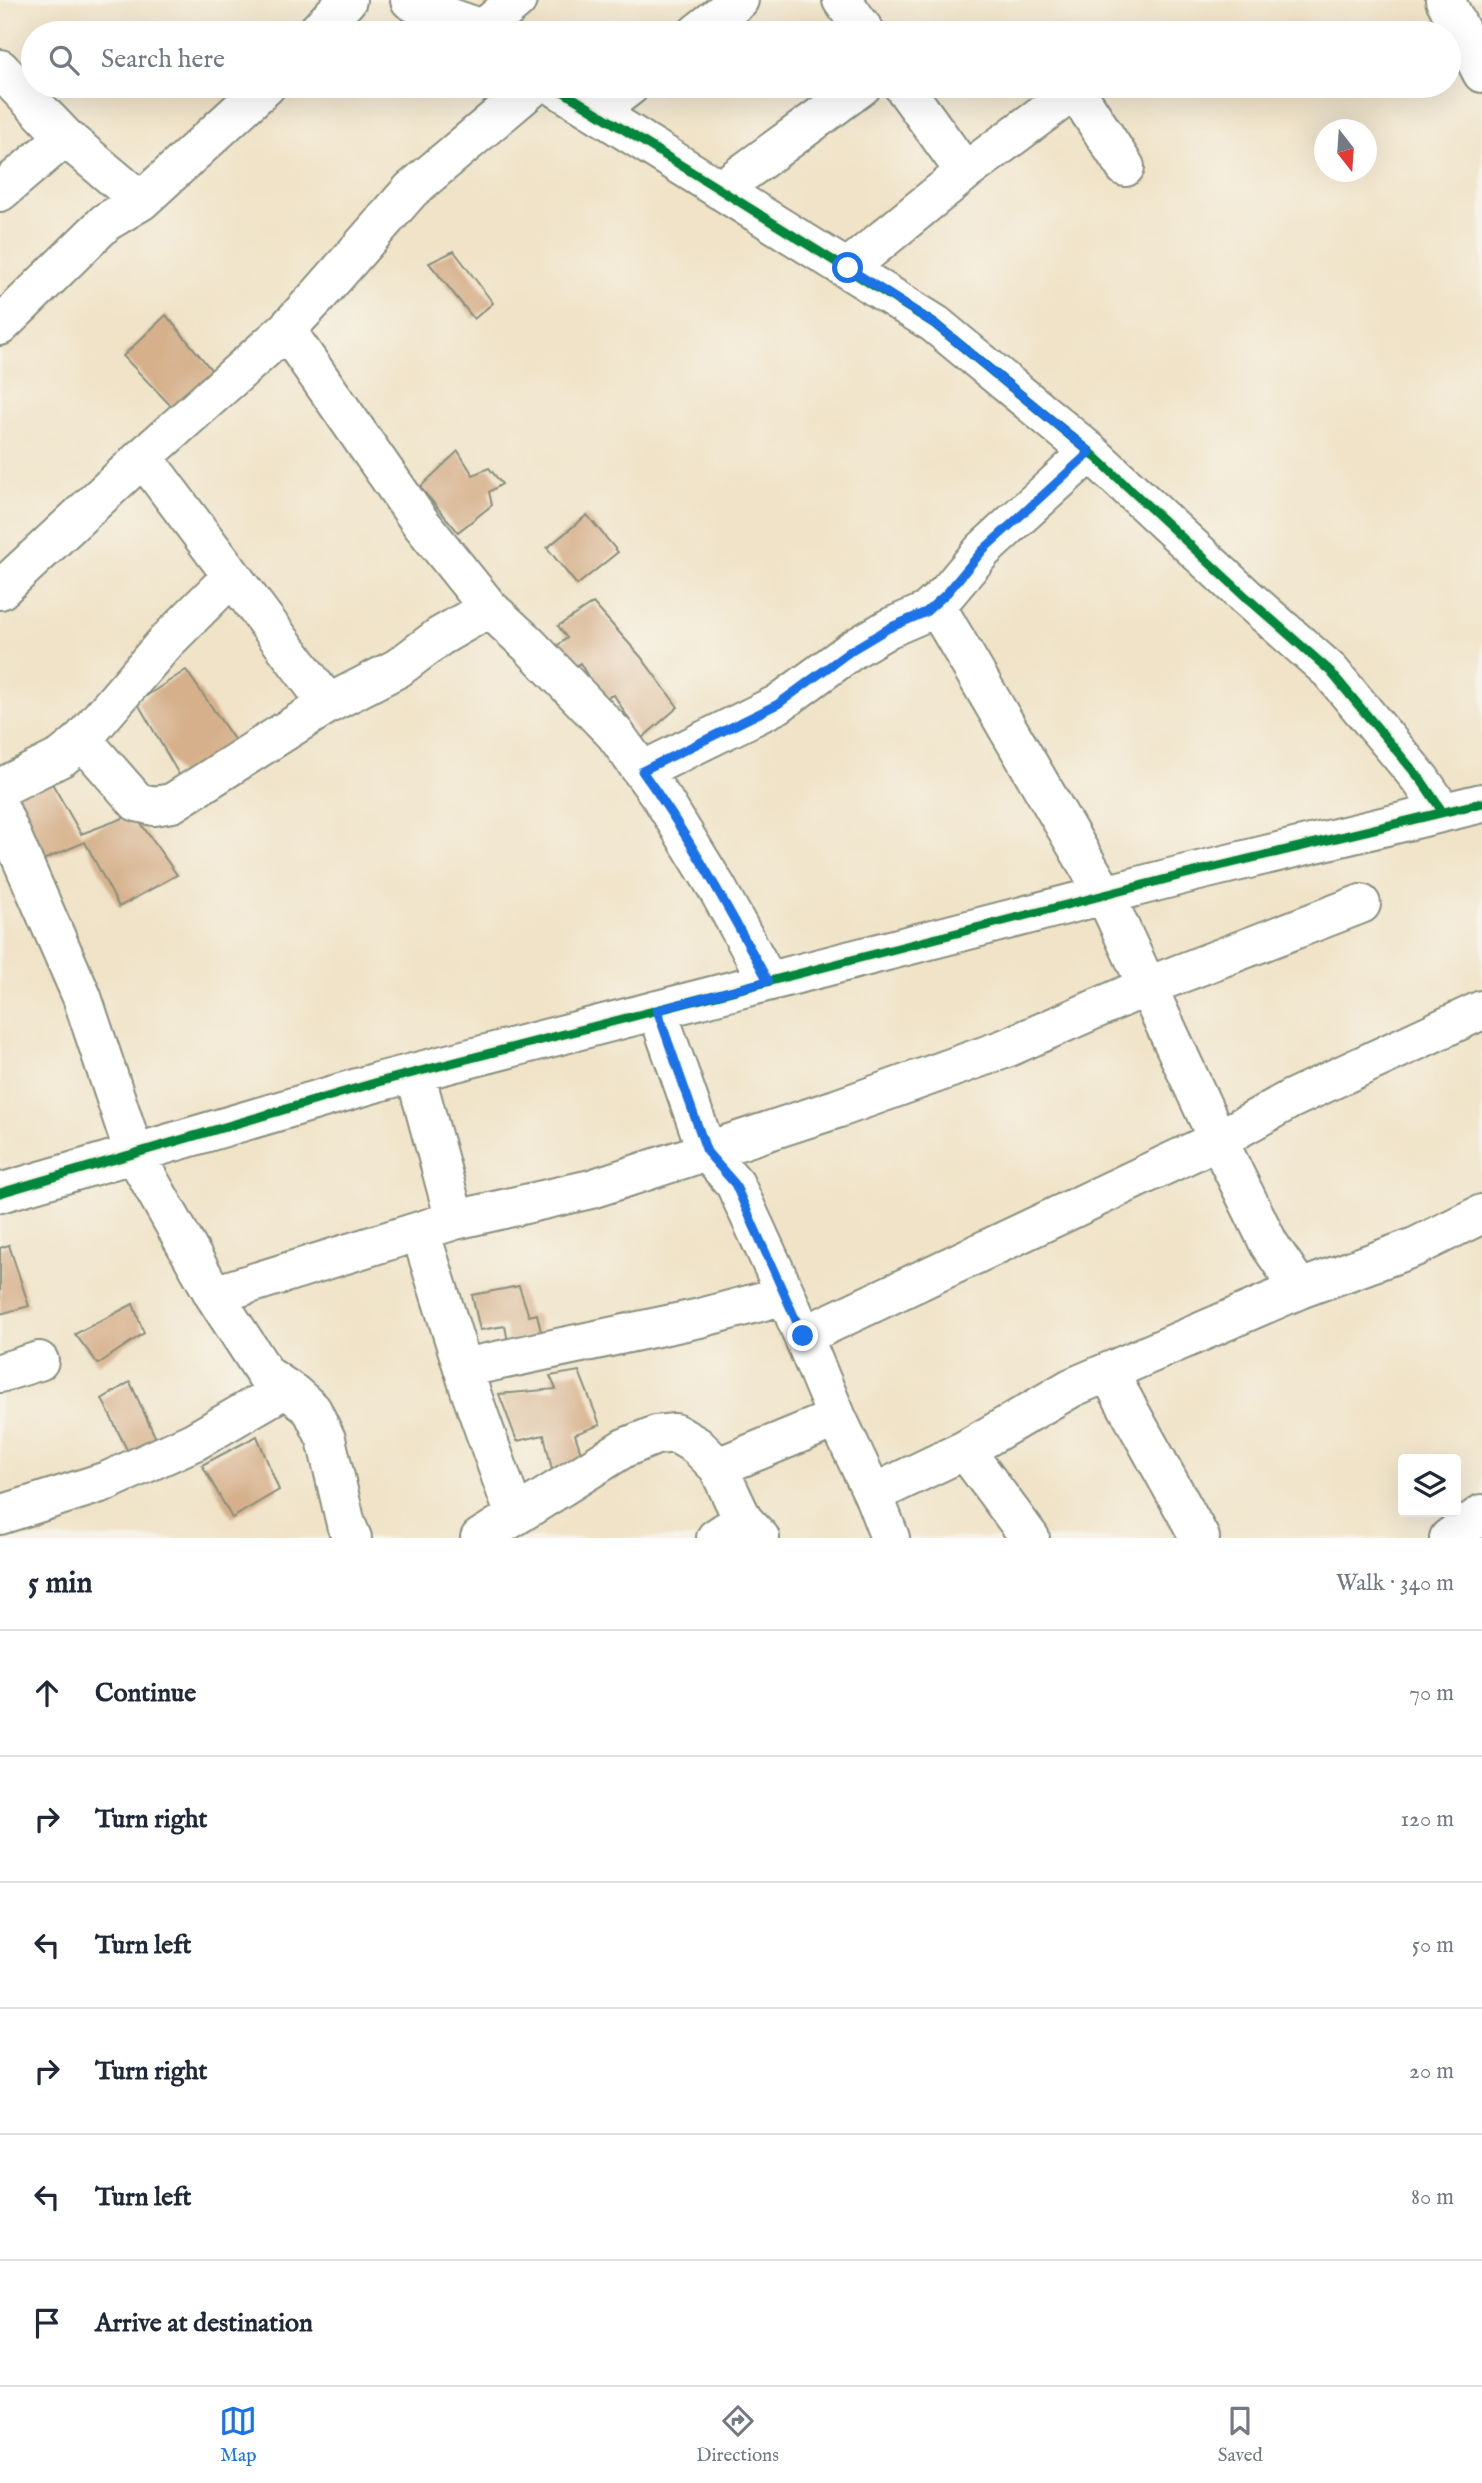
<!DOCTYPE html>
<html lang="en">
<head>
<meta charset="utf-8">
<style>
	body { margin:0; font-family:"IM FELL English",serif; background:#f6f6f7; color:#1f2937 }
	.controls { position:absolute; right:21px; bottom:21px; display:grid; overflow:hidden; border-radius:7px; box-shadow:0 7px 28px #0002 }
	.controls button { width:63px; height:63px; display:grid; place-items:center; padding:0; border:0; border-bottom:2px solid #e0e1e3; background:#fff; color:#1f2937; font:35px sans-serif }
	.compass { position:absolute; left:1314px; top:119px; width:63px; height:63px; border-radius:50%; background:#fff; box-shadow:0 7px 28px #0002; rotate:163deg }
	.stop { position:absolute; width:21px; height:21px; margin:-16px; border:5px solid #1a73e8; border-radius:50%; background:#fff }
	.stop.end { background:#1a73e8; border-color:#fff; box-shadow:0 2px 7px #0008 }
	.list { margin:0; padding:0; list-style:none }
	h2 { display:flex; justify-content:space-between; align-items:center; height:91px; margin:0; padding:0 28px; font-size:30px }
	h2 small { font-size:23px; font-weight:400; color:#747a83 }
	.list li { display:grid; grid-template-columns:46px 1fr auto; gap:21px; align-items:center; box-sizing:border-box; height:126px; padding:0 28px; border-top:2px solid #e0e1e3 }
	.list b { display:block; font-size:26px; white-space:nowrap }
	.list em { font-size:23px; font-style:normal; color:#747a83 }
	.icon { flex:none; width:38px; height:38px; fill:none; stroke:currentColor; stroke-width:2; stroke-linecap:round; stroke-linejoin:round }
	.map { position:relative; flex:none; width:1482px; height:1538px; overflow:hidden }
	.search { position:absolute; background:#fff; box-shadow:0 7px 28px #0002; left:21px; right:21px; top:21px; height:77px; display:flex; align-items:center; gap:18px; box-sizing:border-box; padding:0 24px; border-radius:38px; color:#747a83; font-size:26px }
	.sheet { height:847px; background:#fff }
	nav { display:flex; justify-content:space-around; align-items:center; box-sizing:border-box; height:98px; border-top:2px solid #e0e1e3; background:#fff; font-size:19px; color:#747a83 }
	nav a { display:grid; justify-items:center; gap:4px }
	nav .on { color:#1a73e8 }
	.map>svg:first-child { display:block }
	.building { fill:#d6b08b }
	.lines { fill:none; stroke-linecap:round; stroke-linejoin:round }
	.minor-casing { stroke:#88907e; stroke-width:42 }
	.minor { stroke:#fff; stroke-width:38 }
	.cycleway-casing { stroke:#f7f3e8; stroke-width:13 }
	.cycleway { stroke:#00873e; stroke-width:9 }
	.route { stroke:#1a73e8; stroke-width:9 }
</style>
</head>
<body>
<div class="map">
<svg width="1482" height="1538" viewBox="0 0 1482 1538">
	<rect width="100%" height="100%" fill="#f7f3e8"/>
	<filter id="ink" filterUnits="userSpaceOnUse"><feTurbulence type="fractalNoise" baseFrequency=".0143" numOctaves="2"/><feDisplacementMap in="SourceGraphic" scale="14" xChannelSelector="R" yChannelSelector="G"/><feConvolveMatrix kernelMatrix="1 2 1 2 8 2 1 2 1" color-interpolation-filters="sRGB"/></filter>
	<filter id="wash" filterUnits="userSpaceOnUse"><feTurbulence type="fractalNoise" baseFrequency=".00686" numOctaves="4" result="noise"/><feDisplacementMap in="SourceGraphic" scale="28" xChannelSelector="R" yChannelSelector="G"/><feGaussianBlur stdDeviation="1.57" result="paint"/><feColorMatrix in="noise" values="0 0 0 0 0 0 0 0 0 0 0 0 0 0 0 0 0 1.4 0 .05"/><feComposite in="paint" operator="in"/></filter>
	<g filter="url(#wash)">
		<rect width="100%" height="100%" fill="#f0e3c8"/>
		<g id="blocks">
			<path class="building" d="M454 251 493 303 474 319 429 263Z
				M166 315 219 379 173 408 123 356Z
				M458 451 473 475 489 468 502 484 489 492 492 505 458 532 420 487Z
				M587 515 618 552 577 585 547 548Z
				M593 603 641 657 678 707 641 739 614 695 601 699 580 663 573 669 544 656 567 638 558 626Z
				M186 670 240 748 181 778 137 702Z
				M49 778 81 834 134 814 177 875 119 907 85 842 36 863 8 799Z
				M9 1245 29 1306 0 1314V1248Z
				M519 1286 529 1316 537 1314 542 1336 508 1342 505 1326 480 1330 472 1295Z
				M133 1304 144 1333 98 1364 75 1334Z
				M579 1371 600 1425 575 1434 585 1465 555 1483 544 1435 517 1441 499 1394 556 1389 550 1376Z
				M130 1382 158 1443 131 1458 102 1399Z
				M257 1436 279 1490 232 1518 202 1465Z"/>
		</g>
	</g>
	<g filter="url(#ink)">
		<use href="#blocks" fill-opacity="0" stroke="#88907e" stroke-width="2"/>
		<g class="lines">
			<g class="minor-casing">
				<path id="minor" d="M410 0 425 9 483 29 488 33
					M842 0 866 33
					M1445 0 1482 73
					M483 29 517 0
					M316 33 347 0
					M697 33 739 0
					M0 69 65 137
					M554 86 935 324 1090 452 1246 597 1330 671 1421 780 1442 811
					M903 86 965 172
					M596 112 630 86
					M720 190 862 86
					M0 192 65 137 141 201
					M848 268 965 172 1068 95 1083 102 1125 167
					M0 326 106 222 141 201 266 86
					M286 330 420 522 489 608 528 644 615 734 663 800 717 888 768 981
					M143 457 328 704 398 668 439 637 489 608
					M0 590 143 457 286 330 318 296 411 190 534 86
					M935 604 1105 895 1218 1140 1269 1244 1300 1289
					M79 743 165 643 232 576
					M642 771 778 704 852 650 889 628 926 612 947 593 983 550 1090 452
					M0 788 62 757 79 743 95 754 137 802 154 806 172 803 328 704
					M0 809 82 997 134 1153 214 1295 266 1375 294 1394 312 1410 326 1439 346 1524 352 1538
					M657 1010 707 1152 735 1184 786 1295 837 1418 873 1494 890 1538
					M415 1073 455 1220
					M0 1193 378 1082 1182 875 1482 803
					M420 1231 470 1390 515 1516
					M214 1295 455 1220 591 1189 836 1109 1004 1049 1148 986 1361 904
					M803 1336 1218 1140 1291 1099 1482 1010
					M463 1368 700 1318 786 1295
					M1108 1372 1200 1538
					M0 1373 39 1361
					M965 1450 1030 1538
					M718 1467 837 1418
					M873 1494 965 1450 1071 1388 1300 1289 1415 1247 1482 1214
					M0 1515 107 1481 195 1441 286 1388
					M480 1538 624 1448 656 1435 675 1433 697 1446 718 1467 743 1520 760 1538
					M716 1538 743 1520
					M1449 1538 1482 1514"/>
			</g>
			<use href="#minor" class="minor"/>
			<g class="cycleway-casing">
				<path id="cycleway" d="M554 86 935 324 1090 452 1246 597 1330 671 1421 780 1442 811
					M0 1193 378 1082 1182 875 1482 803"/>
			</g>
			<use href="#cycleway" class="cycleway"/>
		</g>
	</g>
	<g class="lines" filter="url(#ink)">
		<path class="route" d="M803 1336 735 1184 707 1152 657 1010 768 981C729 910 690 837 642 771L778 704 852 650 889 628 926 612 947 593 983 550 1090 452 935 324 848 268"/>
	</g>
</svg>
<div class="controls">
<button><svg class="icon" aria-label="layers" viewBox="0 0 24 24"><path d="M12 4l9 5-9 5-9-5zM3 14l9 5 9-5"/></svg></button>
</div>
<svg class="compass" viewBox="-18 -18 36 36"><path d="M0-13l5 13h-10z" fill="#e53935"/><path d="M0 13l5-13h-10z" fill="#747a83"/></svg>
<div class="stop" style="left:848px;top:268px"></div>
<div class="stop end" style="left:803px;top:1336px"></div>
<div class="search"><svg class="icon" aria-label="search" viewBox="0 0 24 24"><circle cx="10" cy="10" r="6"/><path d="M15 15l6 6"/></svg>Search here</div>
</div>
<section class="sheet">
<h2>5 min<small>Walk · 340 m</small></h2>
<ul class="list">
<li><svg class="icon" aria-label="ahead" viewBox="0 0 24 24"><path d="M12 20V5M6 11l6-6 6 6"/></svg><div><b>Continue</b></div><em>70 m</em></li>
<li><svg class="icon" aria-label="right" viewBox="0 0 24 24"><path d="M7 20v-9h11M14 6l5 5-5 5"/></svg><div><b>Turn right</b></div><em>120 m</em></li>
<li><svg class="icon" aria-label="left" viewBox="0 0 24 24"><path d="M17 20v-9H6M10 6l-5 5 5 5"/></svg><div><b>Turn left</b></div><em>50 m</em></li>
<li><svg class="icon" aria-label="right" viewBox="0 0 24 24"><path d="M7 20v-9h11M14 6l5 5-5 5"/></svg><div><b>Turn right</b></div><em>20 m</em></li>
<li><svg class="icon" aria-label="left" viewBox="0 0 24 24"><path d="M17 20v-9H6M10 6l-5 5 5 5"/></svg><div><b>Turn left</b></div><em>80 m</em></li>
<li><svg class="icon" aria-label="arrive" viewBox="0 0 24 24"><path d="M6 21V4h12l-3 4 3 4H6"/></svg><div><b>Arrive at destination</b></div></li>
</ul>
</section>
<nav>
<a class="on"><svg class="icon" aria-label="map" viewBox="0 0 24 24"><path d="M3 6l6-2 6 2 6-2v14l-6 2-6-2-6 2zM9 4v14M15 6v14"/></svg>Map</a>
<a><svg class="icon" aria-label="directions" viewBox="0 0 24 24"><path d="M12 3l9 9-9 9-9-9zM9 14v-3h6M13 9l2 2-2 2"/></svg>Directions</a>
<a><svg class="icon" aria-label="saved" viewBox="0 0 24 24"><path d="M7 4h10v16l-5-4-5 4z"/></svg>Saved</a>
</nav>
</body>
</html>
